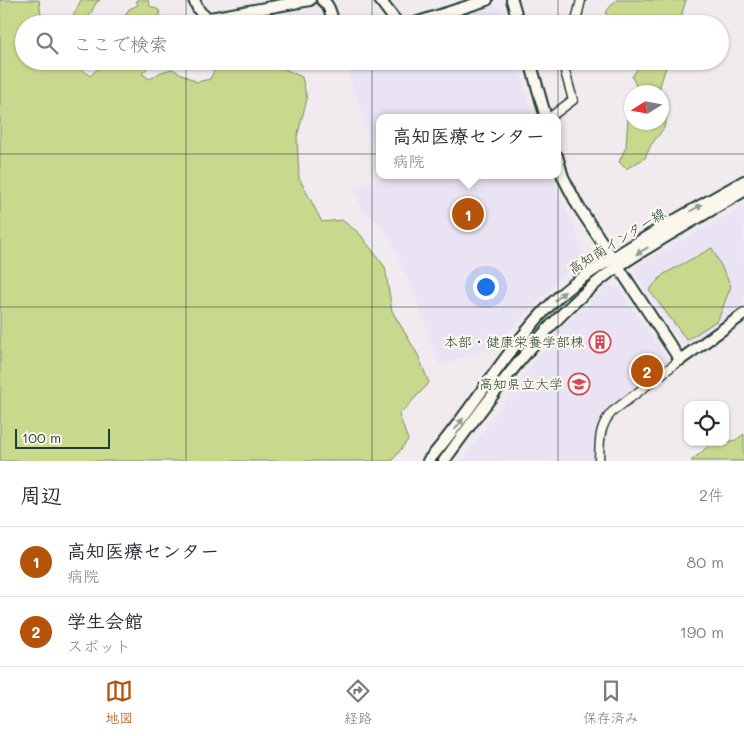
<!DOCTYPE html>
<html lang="ja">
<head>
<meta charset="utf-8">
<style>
	body { margin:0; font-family:Mali,"Klee One",sans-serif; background:#f2f2f3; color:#2b2b33 }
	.controls { position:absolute; right:15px; bottom:15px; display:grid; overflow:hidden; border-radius:10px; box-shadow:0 1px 4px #0004 }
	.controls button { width:45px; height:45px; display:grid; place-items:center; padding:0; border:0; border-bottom:1px solid #e1e1e2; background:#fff; color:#2b2b33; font:25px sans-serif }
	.compass { position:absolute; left:624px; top:85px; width:45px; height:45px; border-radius:50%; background:#fff; box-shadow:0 1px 4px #0004; rotate:259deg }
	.scale { position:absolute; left:15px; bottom:12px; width:95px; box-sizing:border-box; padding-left:5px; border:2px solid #1f3d34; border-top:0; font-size:14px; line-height:18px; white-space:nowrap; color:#1f3d34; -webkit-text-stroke:4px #fbf7ec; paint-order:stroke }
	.you { position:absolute; left:485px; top:286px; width:18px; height:18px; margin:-12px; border:4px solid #fff; border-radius:50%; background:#1a73e8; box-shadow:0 0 0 8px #1a73e833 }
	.badge { display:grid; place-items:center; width:32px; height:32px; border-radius:50%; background:#b45309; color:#fff; font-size:16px; font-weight:700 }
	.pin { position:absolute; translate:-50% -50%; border:2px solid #fff; box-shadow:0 1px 5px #0006 }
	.popup { position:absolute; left:376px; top:114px; width:185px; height:65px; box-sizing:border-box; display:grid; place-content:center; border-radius:10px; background:#fff; filter:drop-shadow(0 1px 4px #0005); font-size:16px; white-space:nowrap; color:#7c7c81 }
	.popup b { font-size:19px; color:#2b2b33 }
	.popup::after { content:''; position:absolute; left:50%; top:100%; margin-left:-10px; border:10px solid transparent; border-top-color:#fff }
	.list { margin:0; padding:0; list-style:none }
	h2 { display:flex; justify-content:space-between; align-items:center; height:65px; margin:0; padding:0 20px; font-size:21px }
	h2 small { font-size:16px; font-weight:400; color:#7c7c81 }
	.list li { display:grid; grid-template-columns:32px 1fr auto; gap:15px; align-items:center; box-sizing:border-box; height:70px; padding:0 20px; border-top:1px solid #e1e1e2 }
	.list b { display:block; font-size:19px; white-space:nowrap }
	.list p { margin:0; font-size:16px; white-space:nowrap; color:#7c7c81 }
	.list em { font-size:16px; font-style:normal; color:#7c7c81 }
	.icon { flex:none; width:28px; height:28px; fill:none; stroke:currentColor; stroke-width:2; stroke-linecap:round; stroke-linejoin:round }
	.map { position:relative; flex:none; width:744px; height:461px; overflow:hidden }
	.search { position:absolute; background:#fff; box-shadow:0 1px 4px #0004; left:15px; right:15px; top:15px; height:55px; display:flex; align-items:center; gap:12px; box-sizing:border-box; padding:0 18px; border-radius:28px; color:#7c7c81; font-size:19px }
	.sheet { height:205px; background:#fff }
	nav { display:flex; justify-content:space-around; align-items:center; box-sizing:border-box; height:70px; border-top:1px solid #e1e1e2; background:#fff; font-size:14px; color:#7c7c81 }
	nav a { display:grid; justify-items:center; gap:2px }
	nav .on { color:#b45309 }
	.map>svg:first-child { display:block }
	.built { fill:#eae3f3 }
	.green { fill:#c8d98e; stroke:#748b61 }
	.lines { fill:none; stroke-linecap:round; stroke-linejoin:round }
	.street-casing { stroke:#1f3d34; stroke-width:11 }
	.secondary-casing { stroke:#1f3d34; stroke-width:14 }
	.street { stroke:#fbf7ec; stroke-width:8 }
	.secondary { stroke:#fbf7ec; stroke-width:10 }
	.oneway { fill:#8d9a90 }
	.grid { fill:none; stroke:#1f3d34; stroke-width:1; stroke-opacity:0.55 }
	.labels { text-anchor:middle; stroke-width:4.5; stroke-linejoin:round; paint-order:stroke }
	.street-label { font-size:14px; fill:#1f3d34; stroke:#fbf7ec }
	.poi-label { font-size:14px; fill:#1f3d34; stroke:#fbf7ec; text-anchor:end }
</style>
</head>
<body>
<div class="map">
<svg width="744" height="461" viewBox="0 0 744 461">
	<rect width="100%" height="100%" fill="#f1ebf0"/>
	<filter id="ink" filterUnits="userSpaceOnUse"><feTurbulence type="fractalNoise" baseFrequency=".02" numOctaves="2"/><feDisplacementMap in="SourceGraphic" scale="10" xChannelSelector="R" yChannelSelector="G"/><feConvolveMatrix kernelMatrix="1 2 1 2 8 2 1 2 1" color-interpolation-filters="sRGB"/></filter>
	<g filter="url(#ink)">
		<path class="built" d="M496 5 502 7 507 24H437Z
			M344 61H518L533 118H379V163Z
			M383 175H551L582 246 581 257 495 346 440 366 416 299 389 235 376 220 361 209 354 187 384 178Z
			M744 206V305L687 344H683L637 276 635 271 638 265Z
			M607 286 619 288 670 363 603 419 597 436V461H462L525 373 559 329Z"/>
		<path class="green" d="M0 0H39L41 15 51 21 63 24 72 18 81 0H100L96 3 85 24H24V61H72L90 76 106 61H153L142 74 150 79 161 72 172 69 197 82 210 79 219 61H259L257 65H276L302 77 307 99 297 137 299 178 322 222 342 220 359 233 385 267 392 311 418 355 429 383 399 415 408 440 392 461H0Z
			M136 0H148L150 6 159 10 162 24H120L129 9 138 5Z
			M616 0H686L679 24H616L605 13Z
			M251 15 263 21 269 20 277 24H221L224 21Z
			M642 61H668L658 92H639L632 77Z
			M662 100 668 112 664 128 651 145 645 158 626 169 619 162 626 147 628 117 631 115 632 122H662Z
			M712 248 731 286 718 320 687 340 649 290 664 274Z
			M744 434V461H691L711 444 736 440Z"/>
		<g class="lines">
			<g class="street-casing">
				<path id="street" d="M573 24 576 21 581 0
					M549 118 573 100 562 61
					M599 461C600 441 598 428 612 412L680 360"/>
			</g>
			<g class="secondary-casing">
				<path id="secondary" d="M194 0C198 8 200 16 210 18L310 0
					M322 0C330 5 331 15 334 24
					M380 0 398 24
					M512 0 519 24
					M412 24 487 0
					M530 61 546 118
					M557 156 563 177 578 206 680 360 744 314
					M428 461C473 410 506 348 555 300 572 283 593 271 613 258 655 230 700 206 744 181
					M444 461C492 395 540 327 605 276 623 262 643 251 662 239 689 223 717 207 744 191"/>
			</g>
			<use href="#street" class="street"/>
			<use href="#secondary" class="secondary"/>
		</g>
		<defs><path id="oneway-solid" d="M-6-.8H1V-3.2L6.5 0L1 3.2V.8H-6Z" transform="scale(1.25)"/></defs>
		<g class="oneway">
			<use href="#oneway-solid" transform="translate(696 208) rotate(-29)"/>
			<use href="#oneway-solid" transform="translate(642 251) rotate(149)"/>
			<use href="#oneway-solid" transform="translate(560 296) rotate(-43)"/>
			<use href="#oneway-solid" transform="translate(459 424) rotate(-53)"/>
		</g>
	</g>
	<path class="grid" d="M186 0V24M372 0V24M558 0V24M186 61V461M372 61V461M558 61V461M0 154H744M0 307H744"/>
	<defs>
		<g id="building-ring" transform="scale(1.125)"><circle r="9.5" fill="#fbf7ec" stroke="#d1495b" stroke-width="1.5"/><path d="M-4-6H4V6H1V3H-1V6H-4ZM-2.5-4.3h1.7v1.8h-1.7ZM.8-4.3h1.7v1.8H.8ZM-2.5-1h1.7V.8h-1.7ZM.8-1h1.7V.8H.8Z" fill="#d1495b"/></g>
		<g id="university-ring" transform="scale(1.125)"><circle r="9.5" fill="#fbf7ec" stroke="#d1495b" stroke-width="1.5"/><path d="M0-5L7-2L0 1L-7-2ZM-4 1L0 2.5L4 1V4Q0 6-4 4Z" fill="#d1495b"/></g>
	</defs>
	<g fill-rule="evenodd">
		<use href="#building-ring" x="600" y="342"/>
		<use href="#university-ring" x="579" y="384"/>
	</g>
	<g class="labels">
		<g class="street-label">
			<text transform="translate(617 241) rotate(-32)" y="5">高知南インター線</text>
		</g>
		<g class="poi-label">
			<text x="584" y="347">本部・健康栄養学部棟</text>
			<text x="563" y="389">高知県立大学</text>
		</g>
	</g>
</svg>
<div class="controls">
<button><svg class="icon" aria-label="locate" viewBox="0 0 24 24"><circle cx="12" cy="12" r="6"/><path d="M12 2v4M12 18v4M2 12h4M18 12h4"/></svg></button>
</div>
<svg class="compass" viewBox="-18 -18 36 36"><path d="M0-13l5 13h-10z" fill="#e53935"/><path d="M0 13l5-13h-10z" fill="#7c7c81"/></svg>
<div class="scale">100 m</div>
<div class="you"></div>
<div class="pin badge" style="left:468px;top:214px">1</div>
<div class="popup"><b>高知医療センター</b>病院</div>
<div class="pin badge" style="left:647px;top:371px">2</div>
<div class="search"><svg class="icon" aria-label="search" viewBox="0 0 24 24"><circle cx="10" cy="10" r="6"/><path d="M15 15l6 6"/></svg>ここで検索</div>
</div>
<section class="sheet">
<h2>周辺<small>2件</small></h2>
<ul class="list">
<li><span class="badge">1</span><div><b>高知医療センター</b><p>病院</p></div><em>80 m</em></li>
<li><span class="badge">2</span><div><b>学生会館</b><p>スポット</p></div><em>190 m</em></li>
</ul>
</section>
<nav>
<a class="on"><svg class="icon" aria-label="map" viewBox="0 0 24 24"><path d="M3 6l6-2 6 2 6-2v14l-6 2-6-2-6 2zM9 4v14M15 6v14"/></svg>地図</a>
<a><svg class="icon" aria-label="directions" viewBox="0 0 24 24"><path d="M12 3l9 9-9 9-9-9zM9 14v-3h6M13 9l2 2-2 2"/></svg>経路</a>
<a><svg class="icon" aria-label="saved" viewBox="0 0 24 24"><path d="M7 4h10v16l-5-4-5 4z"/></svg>保存済み</a>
</nav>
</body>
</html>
